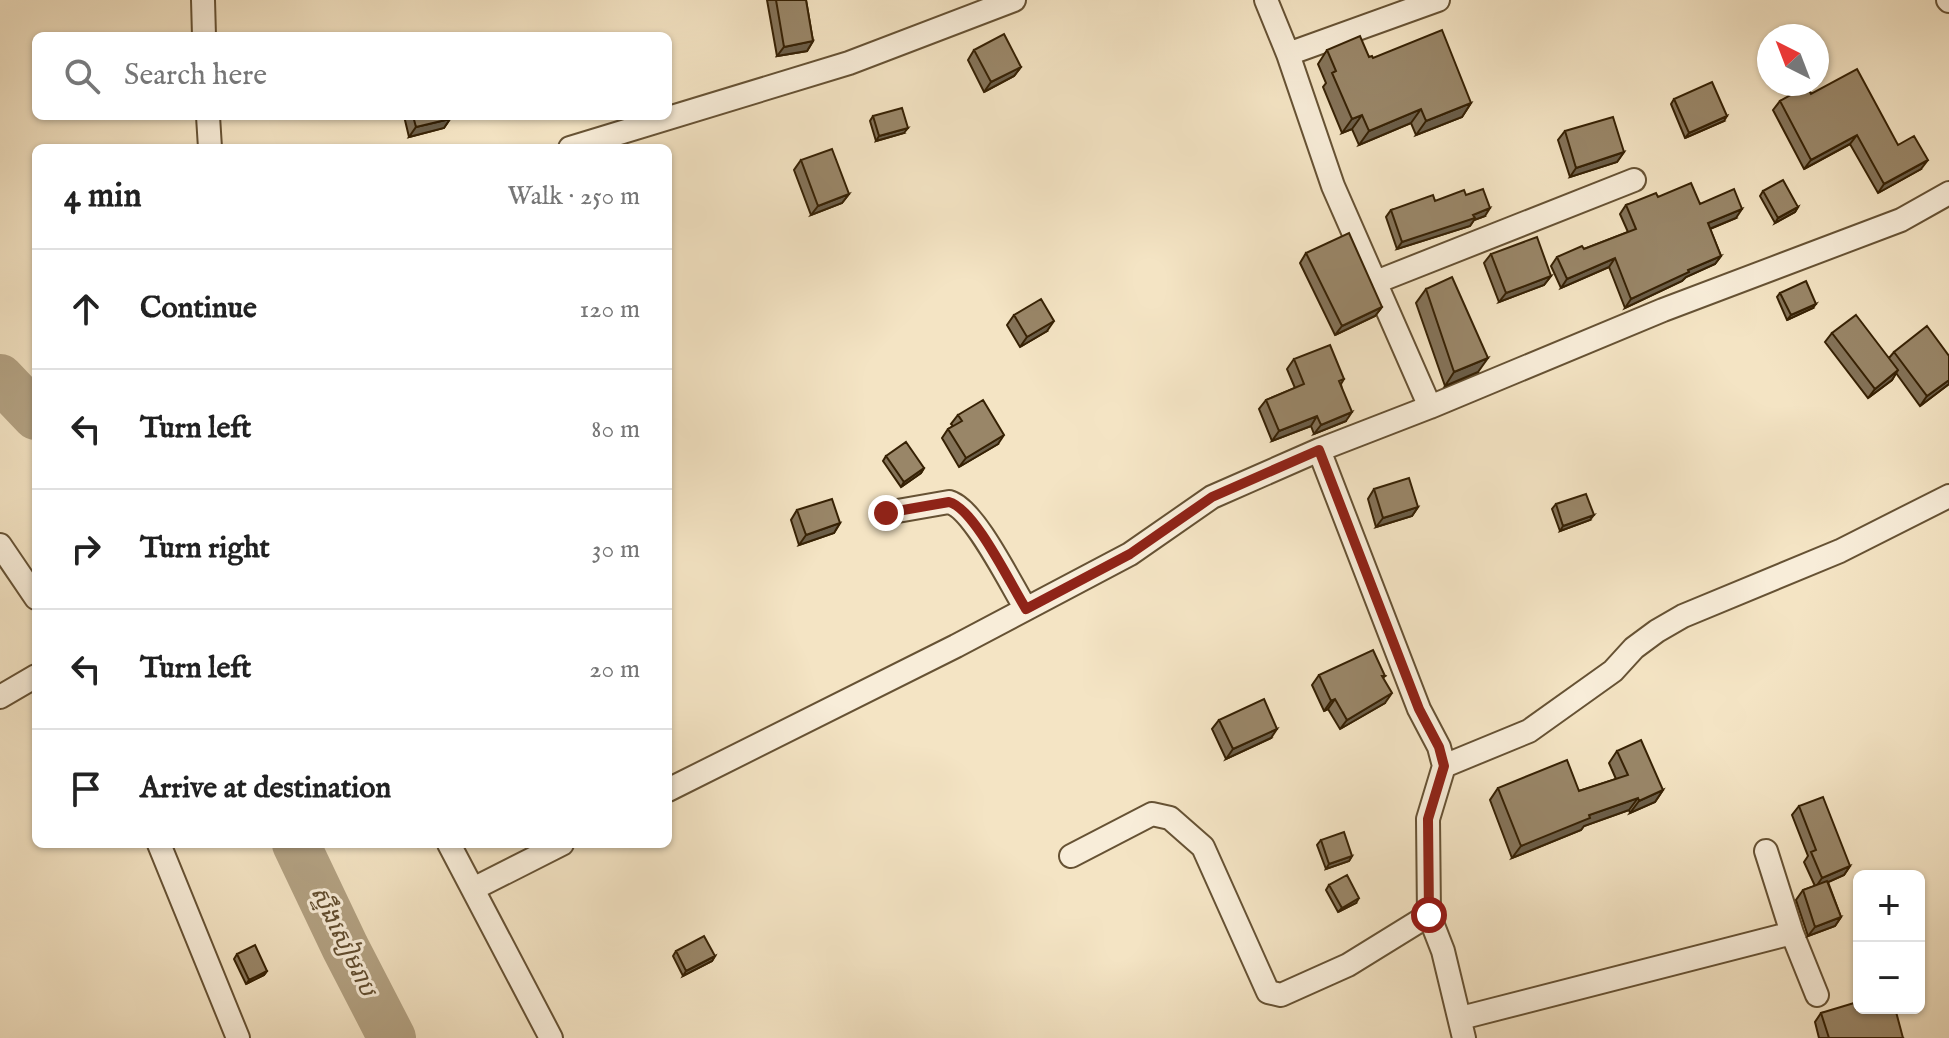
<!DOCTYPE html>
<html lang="en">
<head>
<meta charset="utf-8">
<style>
	body { margin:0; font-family:"IM FELL English","Noto Sans Khmer",serif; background:#f6f6f6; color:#222 }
	.controls { position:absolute; right:24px; bottom:24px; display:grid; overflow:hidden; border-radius:12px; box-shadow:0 2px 6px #0004 }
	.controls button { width:72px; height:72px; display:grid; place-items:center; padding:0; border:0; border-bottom:2px solid #e0e0e0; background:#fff; color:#222; font:40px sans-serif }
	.compass { position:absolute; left:1757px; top:24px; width:72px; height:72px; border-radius:50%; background:#fff; box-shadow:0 2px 6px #0004; rotate:318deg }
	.stop { position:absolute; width:24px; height:24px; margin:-18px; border:6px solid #8f2418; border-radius:50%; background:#fff }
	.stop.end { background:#8f2418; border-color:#fff; box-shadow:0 2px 8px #0008 }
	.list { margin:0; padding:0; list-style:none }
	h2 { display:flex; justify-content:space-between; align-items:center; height:104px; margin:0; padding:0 32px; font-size:34px }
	h2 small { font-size:26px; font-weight:400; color:#767676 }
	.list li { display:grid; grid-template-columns:52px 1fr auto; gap:24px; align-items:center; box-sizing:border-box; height:120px; padding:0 32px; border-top:2px solid #e0e0e0 }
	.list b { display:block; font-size:30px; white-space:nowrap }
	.list em { font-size:26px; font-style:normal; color:#767676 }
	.icon { flex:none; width:44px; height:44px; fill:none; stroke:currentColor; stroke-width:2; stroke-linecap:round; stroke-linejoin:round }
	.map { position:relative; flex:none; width:1949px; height:1038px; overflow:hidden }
	.search { position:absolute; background:#fff; box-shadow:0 2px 6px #0004; left:32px; top:32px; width:640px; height:88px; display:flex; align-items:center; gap:20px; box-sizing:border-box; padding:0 28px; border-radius:12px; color:#767676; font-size:30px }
	.panel { position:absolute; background:#fff; box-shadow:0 2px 6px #0004; left:32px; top:144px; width:640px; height:704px; border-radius:12px }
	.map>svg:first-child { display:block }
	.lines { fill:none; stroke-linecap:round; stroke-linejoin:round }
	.river { stroke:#b3a283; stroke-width:48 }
	.minor-casing { stroke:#665234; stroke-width:26 }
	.minor { stroke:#f8edd9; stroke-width:22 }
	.wall { fill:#847359; stroke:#362104; stroke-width:2 }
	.shaded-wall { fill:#6b5e49; stroke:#362104; stroke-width:2 }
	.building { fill:#998668; stroke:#362104; stroke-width:2 }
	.route { stroke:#8f2418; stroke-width:10 }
	.labels { text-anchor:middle; stroke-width:6; stroke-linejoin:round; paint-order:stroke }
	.water-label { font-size:24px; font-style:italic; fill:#624e30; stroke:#f8edd9 }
</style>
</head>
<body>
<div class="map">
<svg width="1949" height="1038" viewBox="0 0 1949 1038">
	<rect width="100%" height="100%" fill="#f4e4c4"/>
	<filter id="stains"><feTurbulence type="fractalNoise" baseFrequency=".0025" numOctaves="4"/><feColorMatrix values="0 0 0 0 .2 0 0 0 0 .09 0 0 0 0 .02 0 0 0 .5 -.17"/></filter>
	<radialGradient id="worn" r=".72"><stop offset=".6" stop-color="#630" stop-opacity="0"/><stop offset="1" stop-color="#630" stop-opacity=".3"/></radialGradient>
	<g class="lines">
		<path class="river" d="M0 378 36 416
			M296 844 345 947 392 1038"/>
		<g class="minor-casing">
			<path id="minor" d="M203 0 204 36
				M1266 0 1288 54 1333 186 1430 407
				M1948 0 1949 1
				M1288 54 1438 0
				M208 116 210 148
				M570 148 849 63 1014 0
				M1376 282 1634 180
				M1319 450 1419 709 1439 747 1444 766 1428 819 1429 915 1443 951 1464 1038
				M886 513 949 502C974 508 1011 585 1026 609
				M0 545 36 598
				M0 697 36 676
				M1444 766 1529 731 1613 671 1634 648 1657 631 1683 616 1840 551 1949 496
				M668 790 956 646 1130 554 1212 497 1319 450 1430 407 1663 310 1901 220 1949 193
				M159 844 238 1038
				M449 844 551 1038
				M1766 851 1792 933 1817 995
				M1071 856 1152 814 1170 818 1203 847 1268 992 1281 995 1348 965 1429 915
				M473 889 562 844
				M1461 1018 1792 933"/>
		</g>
		<use href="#minor" class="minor"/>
	</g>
	<path class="wall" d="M767 0H806L813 41 807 51 777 56Z
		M974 50 1021 67 1014 76 984 92 968 60Z
		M1327 50 1373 58 1471 103 1462 117 1416 135 1411 123 1359 145 1352 129 1342 133 1323 87 1326 83 1318 64Z
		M1811 94 1898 145 1921 169 1878 193 1850 144 1804 169 1773 110 1780 101Z
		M1674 99 1724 121 1685 138 1671 104Z
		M404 116H450V119L444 128 409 137Z
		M873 116 904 133 876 141 870 121Z
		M1565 131 1624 152 1617 162 1570 177 1558 140Z
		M801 160 849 194 842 203 811 215 794 170Z
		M1763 191 1798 207 1795 212 1775 223 1760 196Z
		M1466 195 1485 216 1474 220 1470 226 1397 249 1386 217 1391 210Z
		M1658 197 1700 204 1736 218 1710 229 1721 256 1715 264 1686 277 1682 281 1625 308 1609 267 1561 288 1551 266 1557 257 1584 249 1628 232 1620 214 1626 205Z
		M1306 253 1382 307 1375 316 1335 335 1300 263Z
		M1491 254 1551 276 1544 285 1499 302 1484 263Z
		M1426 289 1478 372 1445 386 1416 303Z
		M1780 293 1813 308 1787 320 1777 297Z
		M1014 315 1047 331 1020 347 1007 325Z
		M1832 333 1889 358 1894 352 1949 384 1920 406 1896 373 1892 380 1868 398 1825 342Z
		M1294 359 1344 379 1341 384 1346 421 1314 434 1311 426 1272 441 1259 409 1266 400 1295 388 1287 369Z
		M958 415 998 444 959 467 942 438 948 429 953 426 951 424Z
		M886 456 924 468 921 473 901 487 883 461Z
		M1374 489 1418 507 1412 516 1376 527 1368 499Z
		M1556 504 1590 520 1560 531 1552 509Z
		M797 510 840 523 834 533 799 545 791 520Z
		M1319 675 1385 676 1383 678 1385 703 1340 729 1328 709 1324 711 1312 685Z
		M1219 720 1271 738 1226 759 1212 729Z
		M1617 751 1663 790 1655 802 1630 813 1629 810 1584 826 1581 830 1512 858 1490 800 1498 788 1579 791 1616 779 1609 763Z
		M1799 806 1850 866 1844 875 1828 882 1841 917 1835 926 1808 936 1796 900 1803 890 1815 886 1804 862 1808 856 1792 815Z
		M1321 840 1352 856 1349 861 1326 869 1317 845Z
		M1329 885 1356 903 1338 912 1326 890Z
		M676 951 715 956 712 961 683 976 673 956Z
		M237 954 267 971 264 975 246 984 234 959Z
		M1856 1009 1903 1038H1819L1815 1022 1821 1013Z"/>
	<path class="shaded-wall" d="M813 41 807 51 777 56 784 47Z
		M1021 67 1014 76 984 92 991 82Z
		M1471 103 1462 117 1416 135 1426 121Z
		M1421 109 1411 123 1359 145 1369 131Z
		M1362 115 1352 129 1342 133 1352 119Z
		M1727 116 1724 121 1685 138 1689 133Z
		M450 119 444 128 409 137 416 127Z
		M908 128 904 133 876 141 879 136Z
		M1857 135 1850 144 1804 169 1811 160Z
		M1624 152 1617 162 1570 177 1576 168Z
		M1928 160 1921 169 1878 193 1884 184Z
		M849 194 842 203 811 215 818 206Z
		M1798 207 1795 212 1775 223 1778 218Z
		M1490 208 1485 216 1474 220 1470 226 1397 249 1402 242Z
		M1742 209 1736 218 1702 232 1708 223Z
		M1721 256 1715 264 1686 277 1682 281 1625 308 1631 299 1688 270Z
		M1615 258 1609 267 1561 288 1567 279Z
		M1551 276 1544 285 1499 302 1506 293Z
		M1816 304 1813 308 1787 320 1791 315Z
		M1382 307 1375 316 1335 335 1342 326Z
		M1054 321 1047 331 1020 347 1027 337Z
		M1488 358 1478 372 1445 386 1454 372Z
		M1898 370 1892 380 1868 398 1875 389Z
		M1949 380V384L1920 406 1927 396Z
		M1352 412 1346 421 1314 434 1321 425Z
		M1317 416 1311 426 1272 441 1279 431Z
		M1004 435 998 444 959 467 966 458Z
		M924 468 921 473 901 487 904 482Z
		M1418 507 1412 516 1376 527 1383 518Z
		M1594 515 1590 520 1560 531 1563 526Z
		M840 523 834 533 799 545 806 535Z
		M1392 693 1385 703 1340 729 1347 720Z
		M1335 699 1328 709 1324 711 1331 701Z
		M1277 729 1271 738 1226 759 1233 749Z
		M1663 790 1655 802 1630 813 1639 801Z
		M1638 798 1629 810 1584 826 1581 830 1512 858 1521 846 1589 815Z
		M1352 856 1349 861 1326 869 1329 864Z
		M1850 866 1844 875 1815 888 1822 878Z
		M1359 898 1356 903 1338 912 1342 908Z
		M1841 917 1835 926 1808 936 1815 927Z
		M715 956 712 961 683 976 686 971Z
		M267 971 264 975 246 984 249 980Z"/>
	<path class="building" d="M776 0H806L813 41 784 47Z
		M1442 30 1471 103 1426 121 1421 109 1369 131 1362 115 1352 119 1332 73 1336 71 1327 50 1360 36 1369 57 1372 56 1373 58Z
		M1004 34 1021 67 991 82 974 50Z
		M1857 69 1898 145 1914 136 1928 160 1884 184 1857 135 1811 160 1780 101 1807 86 1811 94Z
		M1712 82 1727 116 1689 133 1674 99Z
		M902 108 908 128 879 136 873 116Z
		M413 116H450V119L416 127Z
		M1613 117 1624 152 1576 168 1565 131Z
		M832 149 849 194 818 206 801 160Z
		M1783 180 1798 207 1778 218 1763 191Z
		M1691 183 1700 204 1734 189 1742 209 1708 223 1721 256 1688 270 1689 272 1631 299 1615 258 1567 279 1557 257 1582 246 1584 249 1636 229 1626 205 1656 193 1658 197Z
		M1483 189 1490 208 1473 215 1475 218 1402 242 1391 210 1433 195 1435 201 1464 190 1466 195Z
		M1349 233 1382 307 1342 326 1306 253Z
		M1537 237 1551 276 1506 293 1491 254Z
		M1452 277 1488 358 1454 372 1426 289Z
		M1806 281 1816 304 1791 315 1780 293Z
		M1041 299 1054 321 1027 337 1014 315Z
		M1856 315 1898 370 1875 389 1832 333Z
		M1927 326 1949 356V380L1927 396 1894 352Z
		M1330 345 1344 379 1339 381 1352 412 1321 425 1317 416 1279 431 1266 400 1304 384 1294 359Z
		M983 400 1004 435 966 458 948 429 962 421 958 415Z
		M906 442 924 468 904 482 886 456Z
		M1409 478 1418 507 1383 518 1374 489Z
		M1586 494 1594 515 1563 526 1556 504Z
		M832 499 840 523 806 535 797 510Z
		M1373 650 1385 676H1382L1392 693 1347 720 1335 699 1331 701 1319 675Z
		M1264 699 1277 729 1233 749 1219 720Z
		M1641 740 1663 790 1639 801 1638 798 1589 815 1590 818 1521 846 1498 788 1567 760 1579 791 1628 775 1617 751Z
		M1823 797 1850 866 1822 878 1811 852 1816 850 1799 806Z
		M1344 832 1352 856 1329 864 1321 840Z
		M1347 875 1359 898 1342 908 1329 885Z
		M1827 881 1841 917 1815 927 1803 890Z
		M704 936 715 956 686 971 676 951Z
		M255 945 267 971 249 980 237 954Z
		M1854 1003 1856 1009 1895 1008 1903 1038H1829L1821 1013Z"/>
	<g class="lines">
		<path class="route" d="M886 513 949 502C974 508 1011 585 1026 609L1130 554 1212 497 1319 450 1419 709 1439 747 1444 766 1428 819 1429 915"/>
	</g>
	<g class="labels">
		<g class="water-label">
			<text transform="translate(344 941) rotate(64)" y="8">ស្ទឹងសៀមរាប</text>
		</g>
	</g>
	<rect width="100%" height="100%" filter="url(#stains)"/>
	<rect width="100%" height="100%" fill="url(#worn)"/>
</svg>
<div class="controls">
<button>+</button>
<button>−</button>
</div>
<svg class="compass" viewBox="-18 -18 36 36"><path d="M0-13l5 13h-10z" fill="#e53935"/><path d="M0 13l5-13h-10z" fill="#767676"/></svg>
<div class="stop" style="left:1429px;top:915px"></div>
<div class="stop end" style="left:886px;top:513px"></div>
<div class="search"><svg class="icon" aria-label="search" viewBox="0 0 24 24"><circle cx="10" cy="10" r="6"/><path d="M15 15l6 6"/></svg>Search here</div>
<section class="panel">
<h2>4 min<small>Walk · 250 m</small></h2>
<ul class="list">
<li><svg class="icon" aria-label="ahead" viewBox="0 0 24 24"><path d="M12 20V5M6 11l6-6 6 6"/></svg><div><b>Continue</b></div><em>120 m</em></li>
<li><svg class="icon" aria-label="left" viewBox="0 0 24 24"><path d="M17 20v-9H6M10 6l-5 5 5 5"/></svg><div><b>Turn left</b></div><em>80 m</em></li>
<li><svg class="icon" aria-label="right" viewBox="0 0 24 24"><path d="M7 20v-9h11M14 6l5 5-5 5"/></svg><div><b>Turn right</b></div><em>30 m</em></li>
<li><svg class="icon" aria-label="left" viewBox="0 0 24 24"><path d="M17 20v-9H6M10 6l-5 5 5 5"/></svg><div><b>Turn left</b></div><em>20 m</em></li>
<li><svg class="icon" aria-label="arrive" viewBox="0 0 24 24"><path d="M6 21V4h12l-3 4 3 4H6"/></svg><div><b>Arrive at destination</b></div></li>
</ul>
</section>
</div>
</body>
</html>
